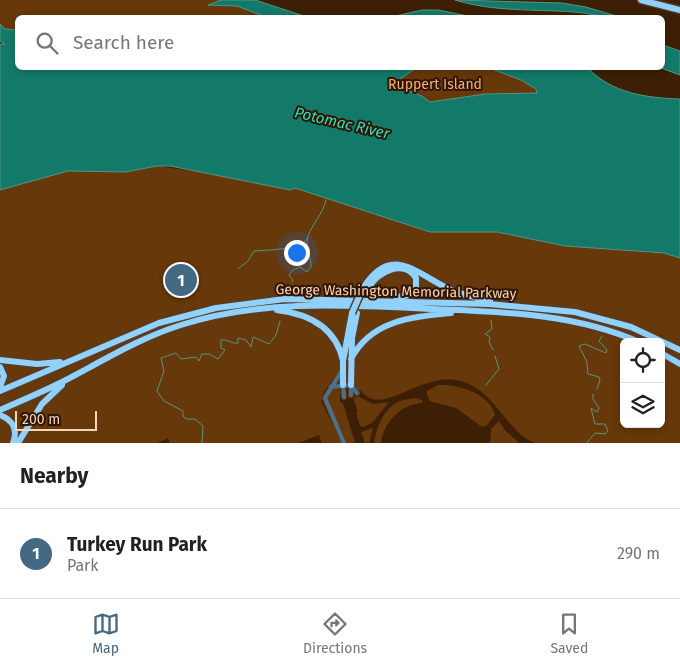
<!DOCTYPE html>
<html lang="en">
<head>
<meta charset="utf-8">
<style>
	body { margin:0; font-family:"Fira Sans",sans-serif; background:#f6f6f6; color:#202124 }
	.controls { position:absolute; right:15px; bottom:15px; display:grid; overflow:hidden; border-radius:8px; box-shadow:0 2px 8px #0003 }
	.controls button { width:45px; height:45px; display:grid; place-items:center; padding:0; border:0; border-bottom:1px solid #e0e0e0; background:#fff; color:#202124; font:25px sans-serif }
	.scale { position:absolute; left:15px; bottom:12px; width:82px; box-sizing:border-box; padding-left:5px; border:2px solid #f5d4bc; border-top:0; font-size:14px; line-height:18px; white-space:nowrap; color:#f5d4bc; -webkit-text-stroke:4px #311500; paint-order:stroke }
	.you { position:absolute; left:296px; top:252px; width:18px; height:18px; margin:-12px; border:4px solid #fff; border-radius:50%; background:#1a73e8; box-shadow:0 0 0 8px #1a73e833 }
	.badge { display:grid; place-items:center; width:32px; height:32px; border-radius:50%; background:#446982; color:#fff; font-size:16px; font-weight:700 }
	.pin { position:absolute; translate:-50% -50%; border:2px solid #fff; box-shadow:0 1px 5px #0006 }
	.list { margin:0; padding:0; list-style:none }
	h2 { display:flex; justify-content:space-between; align-items:center; height:65px; margin:0; padding:0 20px; font-size:21px }
	h2 small { font-size:16px; font-weight:400; color:#757577 }
	.list li { display:grid; grid-template-columns:32px 1fr auto; gap:15px; align-items:center; box-sizing:border-box; height:90px; padding:0 20px; border-top:1px solid #e0e0e0 }
	.list b { display:block; font-size:19px; white-space:nowrap }
	.list p { margin:0; font-size:16px; white-space:nowrap; color:#757577 }
	.list em { font-size:16px; font-style:normal; color:#757577 }
	.icon { flex:none; width:28px; height:28px; fill:none; stroke:currentColor; stroke-width:2; stroke-linecap:round; stroke-linejoin:round }
	.map { position:relative; flex:none; width:680px; height:443px; overflow:hidden }
	.search { position:absolute; background:#fff; box-shadow:0 2px 8px #0003; left:15px; right:15px; top:15px; height:55px; display:flex; align-items:center; gap:12px; box-sizing:border-box; padding:0 18px; border-radius:8px; color:#757577; font-size:19px }
	.sheet { height:155px; background:#fff }
	nav { display:flex; justify-content:space-around; align-items:center; box-sizing:border-box; height:70px; border-top:1px solid #e0e0e0; background:#fff; font-size:14px; color:#757577 }
	nav a { display:grid; justify-items:center; gap:2px }
	nav .on { color:#446982 }
	.map>svg:first-child { display:block }
	.green { fill:#673809 }
	.water { fill:#137a6a; stroke:#579583 }
	.lines { fill:none; stroke-linecap:round; stroke-linejoin:round }
	.stream { stroke:#579583; stroke-width:1 }
	.minor-casing { stroke:#5a3c22; stroke-width:6 }
	.highway-casing { stroke:#5a3c22; stroke-width:9 }
	.minor { stroke:#4f6f85; stroke-width:4 }
	.highway { stroke:#90d1fd; stroke-width:6 }
	.highway-bridge-casing { stroke:#5a3c22; stroke-width:9; stroke-linecap:butt }
	.highway-bridge { stroke:#90d1fd; stroke-width:6 }
	.labels { text-anchor:middle; stroke-width:4; stroke-linejoin:round; paint-order:stroke }
	.park-label { font-size:14px; fill:#f9af74; stroke:#311500 }
	.street-label { font-size:14px; fill:#f5d4bc; stroke:#311500 }
	.water-label { font-size:15px; font-style:italic; fill:#28e1c4; stroke:#311500 }
</style>
</head>
<body>
<div class="map">
<svg width="680" height="443" viewBox="0 0 680 443">
	<rect width="100%" height="100%" fill="#3c1f05"/>
	<path class="green" d="M0 0H221L209 4 237 6 266 17 18 18 17 30 5 29 0 24Z
		M416 68C458 68 501 62 536 89L537 93 485 94 430 102 398 86 399 79Z
		M157 166 220 175 290 190 295 188 430 232H497L565 246 672 254 680 258V349C654 337 627 322 599 315 553 303 502 308 457 291 438 284 421 263 400 262 373 261 366 275 354 295L267 297 208 306 161 318 5 384 6 379 0 383V190L68 171 125 172Z
		M399 266 483 301 392 299 413 294 415 275 397 268Z
		M401 271 406 272 415 280 413 291 401 296 366 297C373 282 385 272 401 271Z
		M294 301 472 305 557 311 610 321 660 342H642L620 332 561 317 281 305 161 330 155 327 203 312Z
		M353 307 342 352C333 325 309 319 285 309Z
		M361 307 451 311 383 324 353 351 355 324Z
		M257 311 292 313 326 330 340 356V369L324 392 321 401 342 443H322L319 435 298 443H170L168 438 157 443H19L41 407 59 389 109 359 159 335 202 320Z
		M477 314 580 323 635 342H624V424H661V355L680 366V443C643 443 606 443 569 443 560 443 544 443 535 443 506 433 495 387 456 380 426 374 393 405 372 399 368 398 363 393 360 390L358 392C352 382 351 373 354 362 362 317 441 315 477 314Z
		M152 327V332L55 384 0 407V392Z
		M661 342 680 352V362L661 351Z
		M60 385 16 443 17 435 0 411Z
		M438 385C460 384 490 394 495 415L486 426 482 427 456 408 430 401 427 395V391Z
		M332 388 340 390V403H343L355 443H345L326 400 327 395Z
		M358 396 373 404 389 402 372 423 363 427 360 426 356 413 358 412 353 398Z
		M416 398 420 400 422 399V403C401 404 384 422 381 443H374C376 428 384 407 400 401 405 399 411 399 416 398Z
		M0 416 13 427 11 443H0Z
		M499 421 505 430 519 443H490L491 429Z
		M373 428 369 443H365L361 432Z"/>
	<path class="water" d="M221 0H255L307 17H266L237 6 208 5Z
		M455 0 562 3 586 7 620 17C604 18 589 13 574 12 533 9 494 12 455 0Z
		M422 10H438L473 17H391Z
		M0 24 5 29 17 30 18 68H326L329 69 331 68H416L399 80 398 86 422 96 430 102 485 94 537 93 536 89 521 80 489 68H588C611 93 647 98 680 99V258L664 253 565 246 497 232H430L295 188 290 190 170 166H157L125 172 68 171 0 190V44H5L0 41Z
		M663 45 680 51V75L661 68Z"/>
	<g class="lines">
		<path class="stream" d="M238 269 248 261 254 251C270 250 283 250 298 245L300 246 308 238
			M292 282 293 280 289 275 293 270 300 267 307 272 311 267C312 258 305 248 308 236 312 224 323 214 326 200
			M491 320 492 329 485 334 490 337 489 342 493 350
			M486 385 499 369 495 356
			M597 389 600 380 599 377 588 374 587 362 579 346 585 344 606 353 607 350 599 341 602 336
			M202 443 203 426 195 419H186L183 416V411L164 401 157 391 164 371 161 358 176 353 181 359 196 357 199 361 202 354H209L218 359 225 350 221 348V340C228 339 232 344 238 343V338L246 340 251 347 253 337 269 344 276 335 280 321
			M587 443 595 433 605 434 608 431 605 424H595L591 408 597 412 599 408 593 399V394"/>
		<g class="minor-casing">
			<path id="minor" d="M341 372 325 398 344 443
				M343 385 344 397
				M351 385V395
				M351 385 357 393
				M331 387 351 385"/>
		</g>
		<g class="highway-casing">
			<path id="highway" d="M641 0 680 10
				M369 287C378 273 403 258 416 278V288L410 295 397 297
				M362 290C390 243 414 272 449 289 462 295 476 297 490 301
				M277 310C309 314 336 327 343 361
				M661 353 680 364
				M351 359C371 320 412 317 451 313
				M0 360 37 364 60 362
				M0 367 4 376 0 387
				M343 385V361L352 313
				M351 385 352 338 357 313
				M0 391 159 323 216 308 285 299 489 304 575 312 631 327 680 350
				M0 410C21 401 42 392 62 382 101 362 139 338 181 325 262 299 348 305 432 309 502 312 574 313 639 342
				M0 415C13 420 18 430 13 443
				M18 443 42 404 62 385"/>
		</g>
		<use href="#minor" class="minor"/>
		<use href="#highway" class="highway"/>
		<g class="highway-bridge-casing">
			<path id="highway-bridge" d="M352 313 362 290"/>
		</g>
		<use href="#highway-bridge" class="highway-bridge"/>
	</g>
	<g class="labels">
		<g class="park-label">
			<text x="435" y="89">Ruppert Island</text>
		</g>
		<g class="street-label">
			<text transform="translate(396 291) rotate(1)" y="5">George Washington Memorial Parkway</text>
		</g>
		<g class="water-label">
			<text transform="translate(342 123) rotate(13)" y="5">Potomac River</text>
		</g>
	</g>
</svg>
<div class="controls">
<button><svg class="icon" aria-label="locate" viewBox="0 0 24 24"><circle cx="12" cy="12" r="6"/><path d="M12 2v4M12 18v4M2 12h4M18 12h4"/></svg></button>
<button><svg class="icon" aria-label="layers" viewBox="0 0 24 24"><path d="M12 4l9 5-9 5-9-5zM3 14l9 5 9-5"/></svg></button>
</div>
<div class="scale">200 m</div>
<div class="you"></div>
<div class="pin badge" style="left:181px;top:280px">1</div>
<div class="search"><svg class="icon" aria-label="search" viewBox="0 0 24 24"><circle cx="10" cy="10" r="6"/><path d="M15 15l6 6"/></svg>Search here</div>
</div>
<section class="sheet">
<h2>Nearby<small></small></h2>
<ul class="list">
<li><span class="badge">1</span><div><b>Turkey Run Park</b><p>Park</p></div><em>290 m</em></li>
</ul>
</section>
<nav>
<a class="on"><svg class="icon" aria-label="map" viewBox="0 0 24 24"><path d="M3 6l6-2 6 2 6-2v14l-6 2-6-2-6 2zM9 4v14M15 6v14"/></svg>Map</a>
<a><svg class="icon" aria-label="directions" viewBox="0 0 24 24"><path d="M12 3l9 9-9 9-9-9zM9 14v-3h6M13 9l2 2-2 2"/></svg>Directions</a>
<a><svg class="icon" aria-label="saved" viewBox="0 0 24 24"><path d="M7 4h10v16l-5-4-5 4z"/></svg>Saved</a>
</nav>
</body>
</html>
